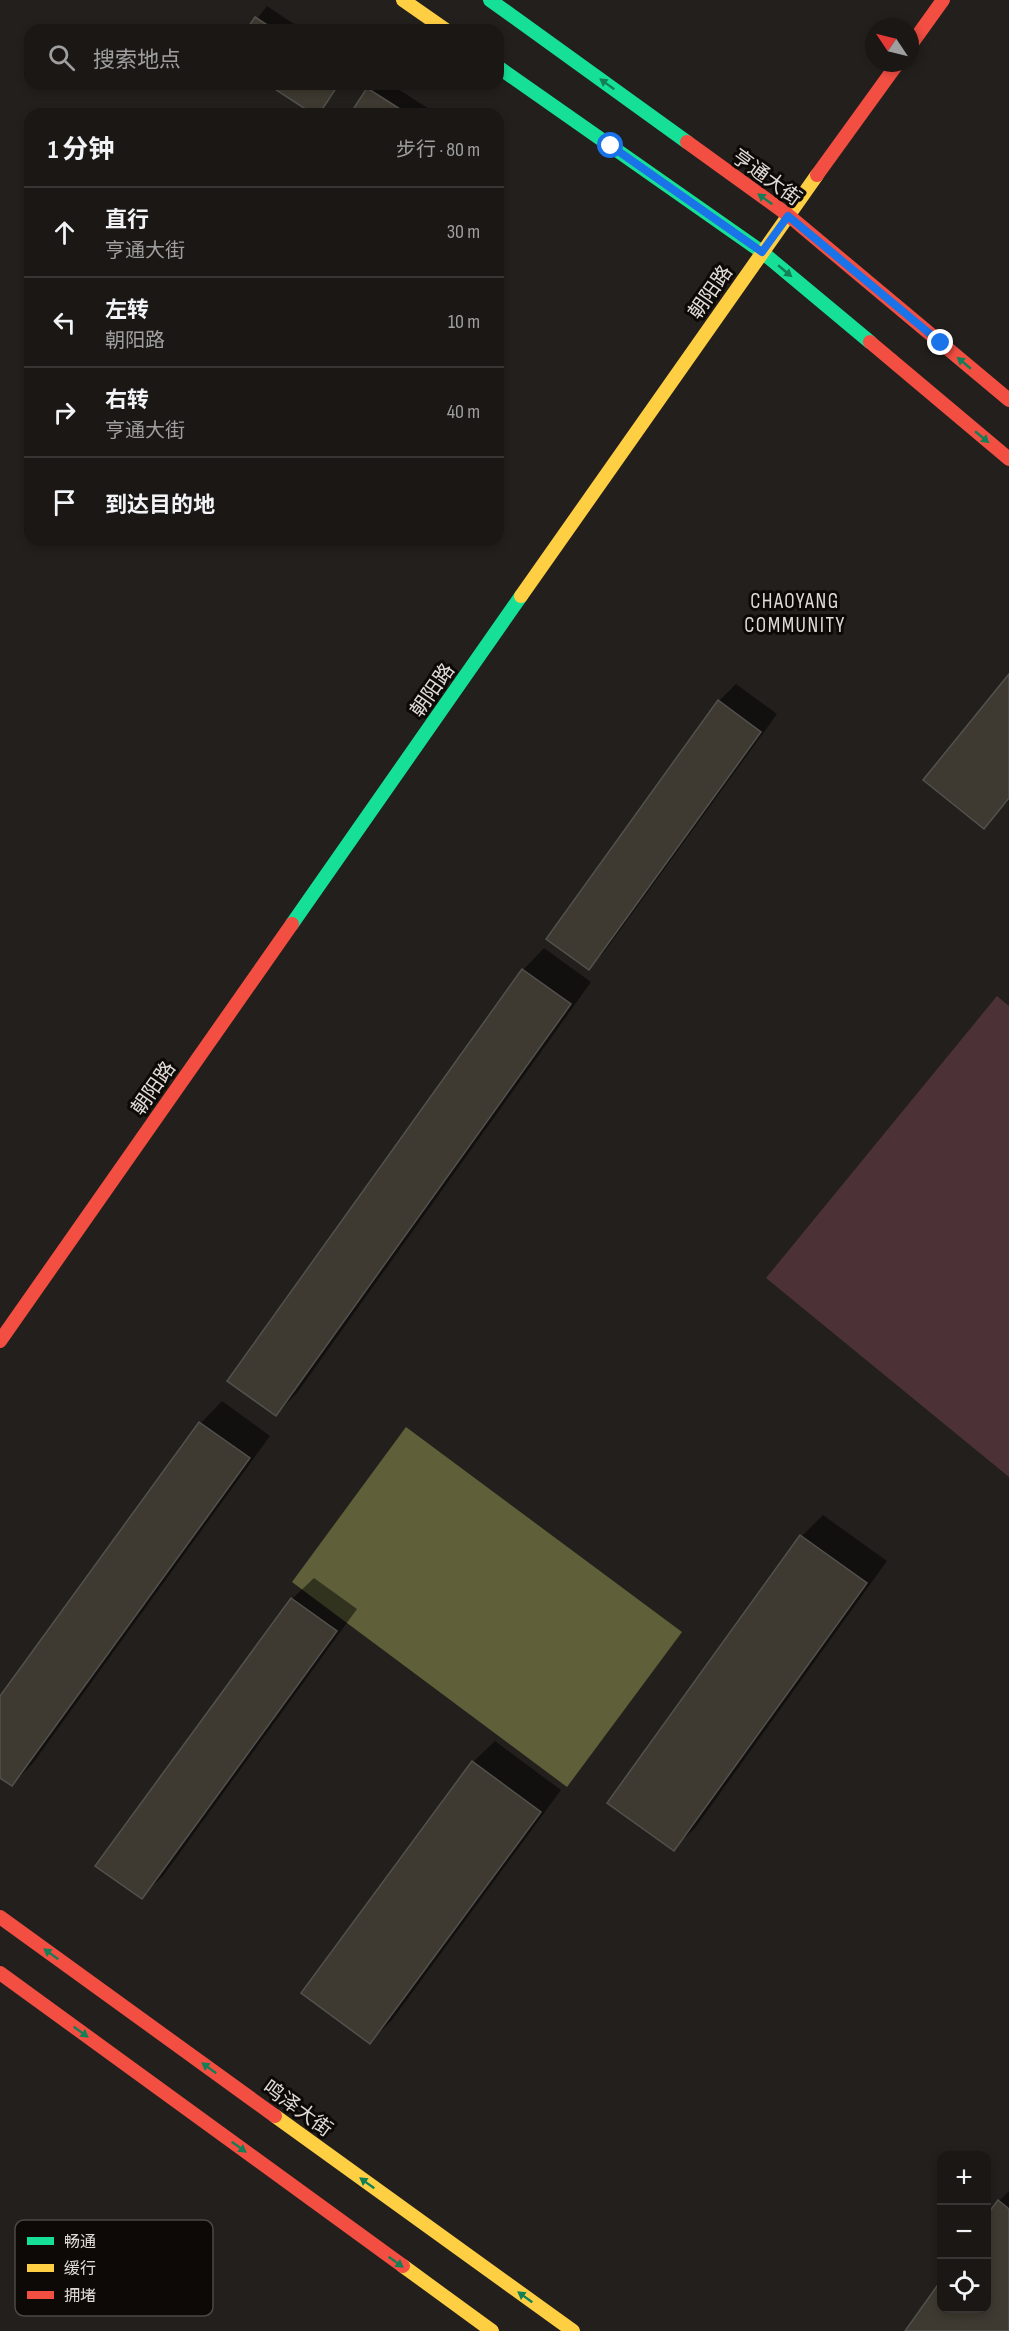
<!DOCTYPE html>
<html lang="zh">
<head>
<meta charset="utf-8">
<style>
	body { margin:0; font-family:"Sofia Sans Condensed","Noto Sans SC",sans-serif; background:#272422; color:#f1f3f6 }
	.controls { position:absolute; right:18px; bottom:18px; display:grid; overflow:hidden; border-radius:12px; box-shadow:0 3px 9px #0003 }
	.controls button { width:54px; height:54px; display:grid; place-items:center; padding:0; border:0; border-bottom:2px solid #383634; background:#1a1715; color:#f1f3f6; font:30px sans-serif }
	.compass { position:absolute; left:865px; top:18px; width:54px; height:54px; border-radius:50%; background:#1a1715; box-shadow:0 3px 9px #0003; rotate:305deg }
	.stop { position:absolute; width:18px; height:18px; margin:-14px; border:4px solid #1a73e8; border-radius:50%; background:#fff }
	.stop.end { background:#1a73e8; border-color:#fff; box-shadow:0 2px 6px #0008 }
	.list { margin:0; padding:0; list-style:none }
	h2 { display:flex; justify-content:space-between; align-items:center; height:78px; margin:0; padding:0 24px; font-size:26px }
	h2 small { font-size:20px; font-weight:400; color:#9f9fa0 }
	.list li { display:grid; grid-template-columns:39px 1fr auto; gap:18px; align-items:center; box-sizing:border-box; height:90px; padding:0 24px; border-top:2px solid #383634 }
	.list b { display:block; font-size:22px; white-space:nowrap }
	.list p { margin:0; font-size:20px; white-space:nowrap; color:#9f9fa0 }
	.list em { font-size:20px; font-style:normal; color:#9f9fa0 }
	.icon { flex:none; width:33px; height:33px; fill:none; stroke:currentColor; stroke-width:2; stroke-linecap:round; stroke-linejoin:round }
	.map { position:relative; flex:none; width:1009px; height:2331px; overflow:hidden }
	.search { position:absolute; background:#1a1715; box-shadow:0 3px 9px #0003; left:24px; top:24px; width:480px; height:66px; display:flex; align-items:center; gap:15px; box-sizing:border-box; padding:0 21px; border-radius:18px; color:#9f9fa0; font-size:22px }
	.panel { position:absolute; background:#1a1715; box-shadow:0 3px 9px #0003; left:24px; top:108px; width:480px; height:438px; border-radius:18px }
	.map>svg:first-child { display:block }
	.green { fill:#4c3237 }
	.water { fill:#5f603a }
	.shadow { fill:#0007 }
	.building { fill:#3e3a31; stroke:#53514e; stroke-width:1.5 }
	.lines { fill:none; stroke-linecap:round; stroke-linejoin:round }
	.fast { stroke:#16e098; stroke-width:14 }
	.slow { stroke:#ffcf43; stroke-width:14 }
	.jam { stroke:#f24e42; stroke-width:14 }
	.oneway { fill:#127f57 }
	.route { stroke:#1a73e8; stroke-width:8 }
	.labels { text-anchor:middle; stroke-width:6; stroke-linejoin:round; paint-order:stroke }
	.street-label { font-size:20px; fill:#e0dbd7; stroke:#0d0907 }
	.neighbourhood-label { font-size:21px; letter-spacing:1.5px; fill:#e0dbd7; stroke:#0d0907 }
	.key { fill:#0d0907; stroke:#4c4845; stroke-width:1.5 }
	.key-label { font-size:16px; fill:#e0dbd7 }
</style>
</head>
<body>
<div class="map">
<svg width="1009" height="2331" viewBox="0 0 1009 2331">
	<rect width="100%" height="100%" fill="#231f1c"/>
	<path class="green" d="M997 996 1009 1006V1477L766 1278Z"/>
	<path class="water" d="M406 1427 682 1632 567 1787 292 1582Z"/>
	<path class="shadow" d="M267 6 303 30H248Z
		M270 84H341L318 114Z
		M372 84H390L437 114H352Z
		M1009 677V800L984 827Z
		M736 684 777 714 605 951 589 968 719 701Z
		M544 948 591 982 297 1393 276 1414 229 1380 523 970Z
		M222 1401 270 1436 33 1763 12 1785 0 1776V1698L201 1423Z
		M823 1515 887 1561 695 1828 673 1849 802 1536Z
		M314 1578 357 1609 163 1876 141 1897 292 1599Z
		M495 1741 561 1790 392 2020 370 2042 473 1762Z
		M1009 2191V2331H906L942 2308H986L999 2201Z"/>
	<path class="building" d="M255 17 275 30H246Z
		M267 84H339L319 114H313Z
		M367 88 408 114H350Z
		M1009 674V798L984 829 923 780Z
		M718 700 761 732 589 970 546 939Z
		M522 969 571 1004 276 1416 227 1381Z
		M199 1422 250 1458 12 1786 0 1778V1696Z
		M800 1535 867 1583 674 1851 607 1803Z
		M291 1598 337 1631 142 1899 95 1866Z
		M472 1761 541 1812 370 2044 301 1993Z
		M998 2200 1009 2209V2331H905L942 2279V2308H986V2216Z"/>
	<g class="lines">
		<path class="fast" d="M490 0 687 142
			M498 67 762 252 870 342
			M292 924 521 596"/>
		<path class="slow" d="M403 0 446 30
			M521 596 817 175
			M275 2116 573 2331
			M403 2266 492 2331"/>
		<path class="jam" d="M910 46 943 0
			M687 142 788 215 1009 400
			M817 175 898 63
			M870 342 1009 459
			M0 1341 292 924
			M0 1917 275 2116
			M0 1973 403 2266"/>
	</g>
	<defs><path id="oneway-solid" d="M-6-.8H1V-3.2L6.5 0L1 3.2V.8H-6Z" transform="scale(1.5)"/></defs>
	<g class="oneway">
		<use href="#oneway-solid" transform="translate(607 84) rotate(-144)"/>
		<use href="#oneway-solid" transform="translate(765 199) rotate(-144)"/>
		<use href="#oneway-solid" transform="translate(785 271) rotate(40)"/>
		<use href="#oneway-solid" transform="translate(964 363) rotate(-140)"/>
		<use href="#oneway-solid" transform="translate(982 437) rotate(40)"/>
		<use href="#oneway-solid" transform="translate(51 1954) rotate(-144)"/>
		<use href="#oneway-solid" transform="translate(81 2032) rotate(36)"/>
		<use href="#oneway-solid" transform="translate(209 2068) rotate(-144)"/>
		<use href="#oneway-solid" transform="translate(239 2147) rotate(36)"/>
		<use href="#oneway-solid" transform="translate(367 2183) rotate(-144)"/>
		<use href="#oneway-solid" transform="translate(396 2262) rotate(36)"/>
		<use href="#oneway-solid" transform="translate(525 2297) rotate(-144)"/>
	</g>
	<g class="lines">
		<path class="route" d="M611 146 762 252 788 216 941 343"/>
	</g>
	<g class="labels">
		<g class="street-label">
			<text transform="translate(767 177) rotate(36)" y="7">亨通大街</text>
			<text transform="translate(710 292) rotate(-55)" y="7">朝阳路</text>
			<text transform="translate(432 690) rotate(-55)" y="7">朝阳路</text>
			<text transform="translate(153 1088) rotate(-55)" y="7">朝阳路</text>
			<text transform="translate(298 2108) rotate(36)" y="7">鸣泽大街</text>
		</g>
		<g class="neighbourhood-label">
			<text x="795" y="608">CHAOYANG<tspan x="795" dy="24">COMMUNITY</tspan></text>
		</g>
	</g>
	<rect x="15" y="2220" width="198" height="96" rx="9" class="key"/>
	<rect x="27" y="2237" width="27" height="8" fill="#16e098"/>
	<rect x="27" y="2264" width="27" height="8" fill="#ffcf43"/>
	<rect x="27" y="2291" width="27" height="8" fill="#f24e42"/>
	<g class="key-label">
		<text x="64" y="2247">畅通</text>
		<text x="64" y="2274">缓行</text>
		<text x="64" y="2301">拥堵</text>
	</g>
</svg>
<div class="controls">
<button>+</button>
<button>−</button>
<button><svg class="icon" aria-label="locate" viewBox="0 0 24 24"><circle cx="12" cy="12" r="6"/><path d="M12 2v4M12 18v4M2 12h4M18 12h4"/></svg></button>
</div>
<svg class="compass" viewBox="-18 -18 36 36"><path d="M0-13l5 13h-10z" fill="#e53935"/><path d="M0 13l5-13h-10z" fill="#9f9fa0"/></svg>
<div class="stop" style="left:611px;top:146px"></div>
<div class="stop end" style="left:941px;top:343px"></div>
<div class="search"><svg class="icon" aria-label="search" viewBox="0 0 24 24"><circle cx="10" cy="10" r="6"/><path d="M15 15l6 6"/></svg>搜索地点</div>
<section class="panel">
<h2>1 分钟<small>步行 · 80 m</small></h2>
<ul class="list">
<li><svg class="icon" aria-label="ahead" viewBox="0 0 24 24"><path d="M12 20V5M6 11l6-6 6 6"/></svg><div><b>直行</b><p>亨通大街</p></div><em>30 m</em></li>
<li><svg class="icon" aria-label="left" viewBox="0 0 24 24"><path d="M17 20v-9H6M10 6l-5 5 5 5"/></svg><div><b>左转</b><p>朝阳路</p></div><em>10 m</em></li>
<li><svg class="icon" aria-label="right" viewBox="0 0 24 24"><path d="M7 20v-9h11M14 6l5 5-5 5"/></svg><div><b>右转</b><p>亨通大街</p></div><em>40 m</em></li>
<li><svg class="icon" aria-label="arrive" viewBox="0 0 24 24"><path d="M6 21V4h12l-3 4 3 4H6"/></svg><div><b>到达目的地</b></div></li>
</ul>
</section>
</div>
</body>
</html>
